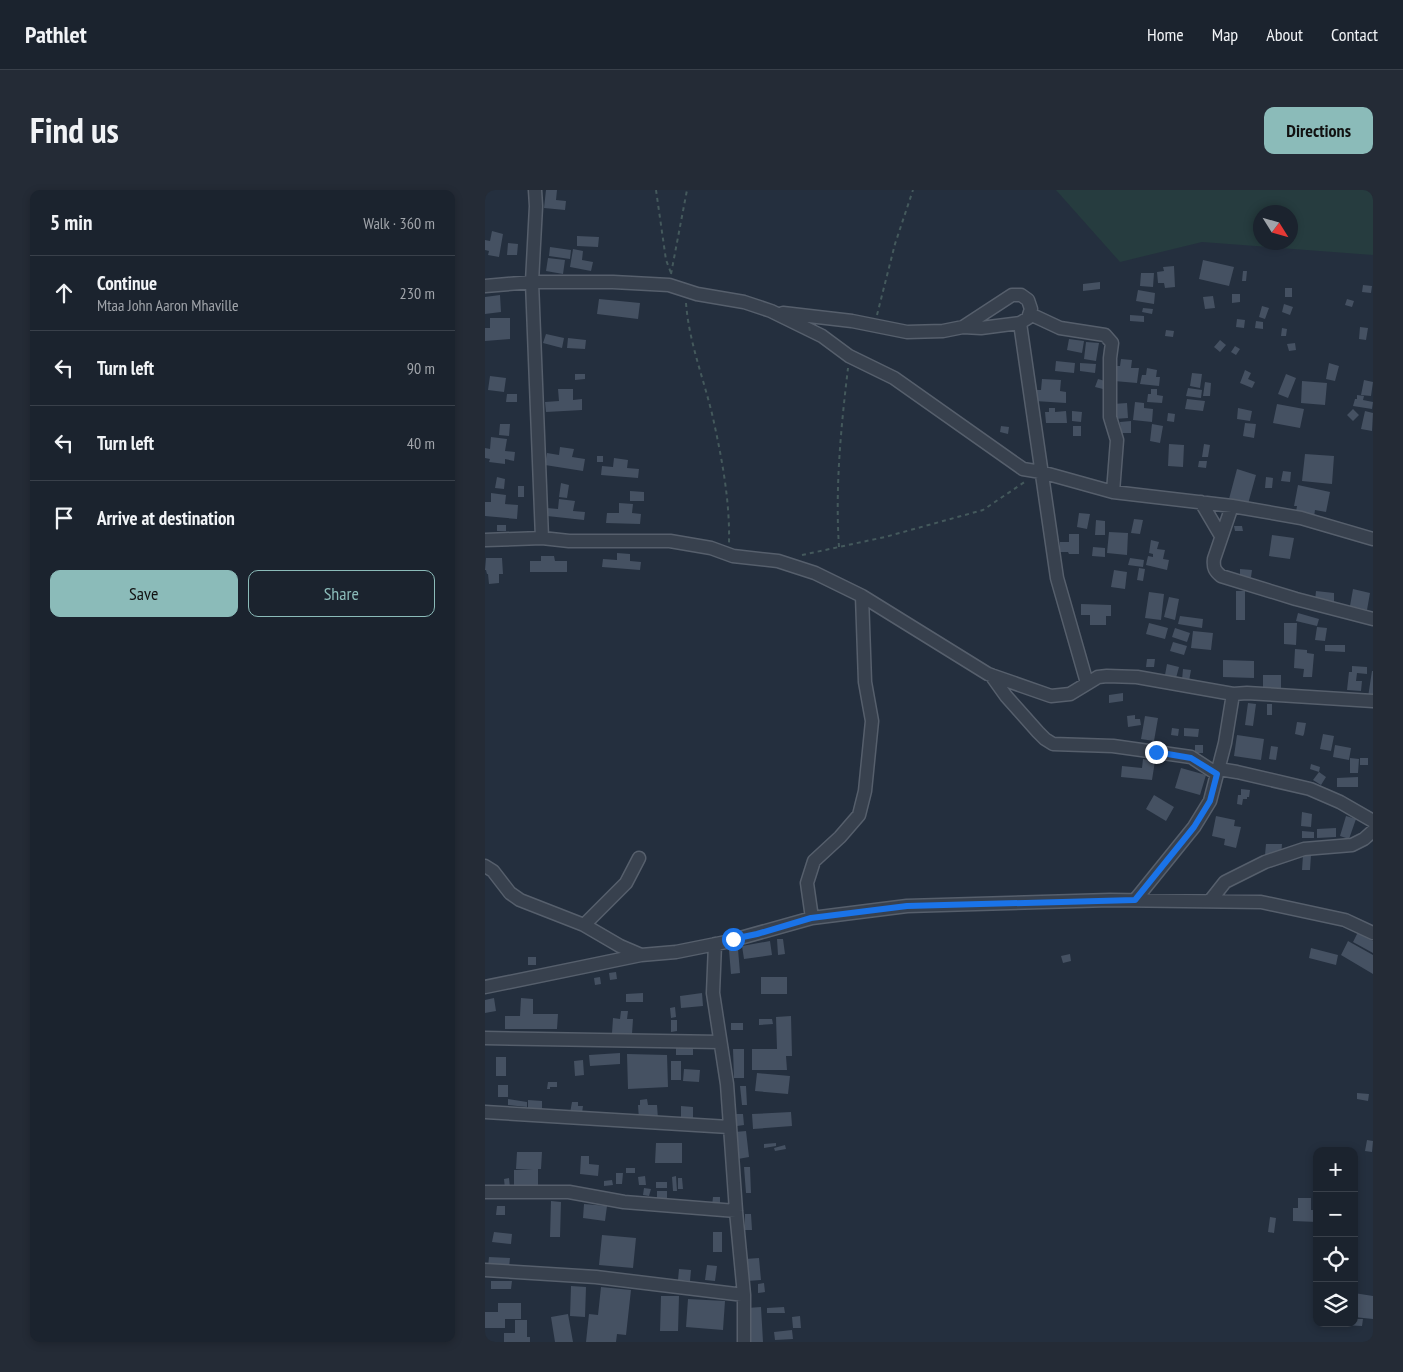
<!DOCTYPE html>
<html lang="en">
<head>
<meta charset="utf-8">
<style>
	body { margin:0; font-family:"PT Sans Narrow",sans-serif; background:#242b36; color:#f1f3f6 }
	.controls { position:absolute; right:15px; bottom:15px; display:grid; overflow:hidden; border-radius:10px; box-shadow:0 2px 8px #0003 }
	.controls button { width:45px; height:45px; display:grid; place-items:center; padding:0; border:0; border-bottom:1px solid #39404a; background:#1b232e; color:#f1f3f6; font:25px sans-serif }
	.compass { position:absolute; left:768px; top:15px; width:45px; height:45px; border-radius:50%; background:#1b232e; box-shadow:0 2px 8px #0003; rotate:127deg }
	.stop { position:absolute; width:15px; height:15px; margin:-11px; border:4px solid #1a73e8; border-radius:50%; background:#fff }
	.stop.end { background:#1a73e8; border-color:#fff; box-shadow:0 1px 5px #0008 }
	.list { margin:0; padding:0; list-style:none }
	h2 { display:flex; justify-content:space-between; align-items:center; height:65px; margin:0; padding:0 20px; font-size:21px }
	h2 small { font-size:16px; font-weight:400; color:#a0a4aa }
	.list li { display:grid; grid-template-columns:32px 1fr auto; gap:15px; align-items:center; box-sizing:border-box; height:75px; padding:0 20px; border-top:1px solid #39404a }
	.list b { display:block; font-size:19px; white-space:nowrap }
	.list p { margin:0; font-size:16px; white-space:nowrap; color:#a0a4aa }
	.list em { font-size:16px; font-style:normal; color:#a0a4aa }
	.actions { display:flex; gap:10px; padding:15px 20px }
	.actions a { flex:1; padding:11px 0; border:1px solid #8bbbb9; border-radius:10px; text-align:center; font-size:18px; color:#8bbbb9 }
	.actions .main { background:#8bbbb9; color:#111 }
	.icon { flex:none; width:28px; height:28px; fill:none; stroke:currentColor; stroke-width:2; stroke-linecap:round; stroke-linejoin:round }
	.map { position:relative; flex:none; width:888px; height:1152px; overflow:hidden; border-radius:10px }
	header { display:flex; align-items:center; gap:30px; box-sizing:border-box; height:70px; padding:0 25px; background:#1b232e; border-bottom:1px solid #39404a }
	header strong { font-size:24px }
	nav { display:flex; gap:28px; margin-inline-start:auto; font-size:18px }
	.intro { display:flex; align-items:center; justify-content:space-between; box-sizing:border-box; height:120px; padding:0 30px }
	h1 { margin:0; font-size:35px }
	.button { padding:12px 22px; border-radius:10px; background:#8bbbb9; color:#111; font-size:18px; font-weight:700 }
	main { display:flex; gap:30px; padding:0 30px }
	aside { flex:1; background:#1b232e; border-radius:10px; box-shadow:0 2px 8px #0003 }
	.map>svg:first-child { display:block }
	.green { fill:#263c3f; fill-rule:evenodd }
	.building { fill:#455162 }
	.lines { fill:none; stroke-linecap:round; stroke-linejoin:round }
	.minor-casing { stroke:#565f6c; stroke-width:15 }
	.path { stroke:#44595c; stroke-width:2; stroke-dasharray:4 4; stroke-linecap:butt }
	.minor { stroke:#38414e; stroke-width:12 }
	.route { stroke:#1a73e8; stroke-width:6 }
</style>
</head>
<body>
<header>
<strong>Pathlet</strong>
<nav><a>Home</a><a>Map</a><a>About</a><a>Contact</a></nav>
</header>
<div class="intro"><h1>Find us</h1><a class="button">Directions</a></div>
<main>
<aside>
<h2>5 min<small>Walk · 360 m</small></h2>
<ul class="list">
<li><svg class="icon" aria-label="ahead" viewBox="0 0 24 24"><path d="M12 20V5M6 11l6-6 6 6"/></svg><div><b>Continue</b><p>Mtaa John Aaron Mhaville</p></div><em>230 m</em></li>
<li><svg class="icon" aria-label="left" viewBox="0 0 24 24"><path d="M17 20v-9H6M10 6l-5 5 5 5"/></svg><div><b>Turn left</b></div><em>90 m</em></li>
<li><svg class="icon" aria-label="left" viewBox="0 0 24 24"><path d="M17 20v-9H6M10 6l-5 5 5 5"/></svg><div><b>Turn left</b></div><em>40 m</em></li>
<li><svg class="icon" aria-label="arrive" viewBox="0 0 24 24"><path d="M6 21V4h12l-3 4 3 4H6"/></svg><div><b>Arrive at destination</b></div></li>
</ul>
<div class="actions"><a class="main">Save</a><a>Share</a></div>
</aside>
<div class="map">
<svg width="888" height="1152" viewBox="0 0 888 1152">
	<rect width="100%" height="100%" fill="#242f3e"/>
	<path class="green" d="M571 0H888V65L717 52 635 72ZM776 22H806V52H776Z"/>
	<path class="building" d="M61 0H72L71 10 81 11 80 20 59 18Z
		M7 41 18 44 14 67 3 65 4 61 0 60V50L5 51Z
		M92 46 114 47 113 57 92 56Z
		M23 53 33 54 32 65H22Z
		M65 57 86 60 85 69 64 66Z
		M88 59 98 61 97 70 108 72 106 81 85 77Z
		M63 68 80 70 78 84 61 81Z
		M718 70 749 77 744 96 714 89Z
		M689 76 690 97 680 98 679 93H673L672 82 679 81 678 77Z
		M758 81H762L761 91H757Z
		M656 83H669L668 97 655 96Z
		M615 92V99L598 101V94Z
		M878 95 887 96 886 103 877 102Z
		M800 98H807V107H800Z
		M653 100 670 103 669 114 651 111Z
		M747 104H755V112L747 113Z
		M15 105 16 122 0 124V107Z
		M728 106 730 118 720 119 718 107Z
		M114 109 155 113 153 129 112 124Z
		M862 109 869 111 867 117 860 115Z
		M799 114 808 117 805 125 797 122Z
		M777 116 784 118 780 129 774 127Z
		M658 118 668 119 667 124 657 122Z
		M645 125 659 126V132L645 131Z
		M5 128H25V149L0 151V138H5Z
		M752 129 760 130 759 138 751 137Z
		M771 131 778 132V139L770 138Z
		M875 137 883 138 881 150 874 149Z
		M797 138 802 139 801 146H796Z
		M681 140 689 141 688 147 680 146Z
		M61 144 79 148 77 158 58 153Z
		M83 148 101 150 100 159 82 158Z
		M584 149 599 151 597 163 582 160Z
		M735 150 741 155 735 162 729 157Z
		M601 152 614 153 611 171 599 169Z
		M810 153 811 160 804 161 802 154Z
		M750 156 755 159 751 165 746 162Z
		M636 169 647 170 646 178H654L652 193 629 191 631 176H635Z
		M571 171 590 173 589 183 570 181Z
		M595 173 611 174 610 183 595 181Z
		M844 173 854 176 850 191 841 189Z
		M662 178 672 180 671 187H675L674 196 655 194 657 185H661Z
		M760 180 766 183 763 189 770 192 767 198 755 193Z
		M707 183 717 184 715 198 705 196Z
		M90 184H100V189L90 190Z
		M801 184 811 188 803 208 793 204Z
		M5 186 21 188 19 202 3 200Z
		M557 189 576 190 575 201 581 202V213L550 211 551 200H556Z
		M613 189 620 191 618 199 610 197Z
		M879 190 888 192 886 206 876 205Z
		M817 191 842 193 840 215 816 213Z
		M720 192 726 193 725 206H718Z
		M703 198 717 200 716 208 701 206Z
		M73 199H88V210L97 209V220L61 222 60 212 74 211Z
		M666 199H672V205L678 206 677 213 662 212 663 204H666Z
		M22 204H32V212H21Z
		M872 205 879 206 878 210 888 212 887 219 868 216 870 209H872Z
		M702 209 720 211 718 221 700 219Z
		M650 212 659 213V218L668 219 667 232 648 230Z
		M642 213 643 228 629 229 628 214Z
		M792 214 819 219 815 238 788 233Z
		M564 218H570V222L581 221 582 233H561L560 222H564Z
		M753 218 767 221 765 231 752 229Z
		M868 219 874 225 868 231 862 225Z
		M587 221 597 222 596 232 587 231Z
		M880 221 888 223 887 241 876 239Z
		M683 223 690 224 689 232 682 231Z
		M646 231V243H636L635 232Z
		M760 233 771 234 769 248 758 246Z
		M15 234H25L24 246 14 245Z
		M667 234 678 236 675 253 665 251Z
		M516 236 524 237 523 244 515 242Z
		M588 236H596V246H588Z
		M6 247 22 249 20 261 30 262 29 271 20 269V274L4 272 5 269 0 268V258L5 259Z
		M684 254 699 255 698 277 683 276Z
		M719 254 725 255 723 267H717Z
		M75 257 89 259 87 267 100 269 98 281 60 275 62 263 74 265Z
		M820 264 849 266 847 294 817 291Z
		M112 266H118V272H112Z
		M129 268 143 270 142 278 154 279 153 288 116 285 117 276 128 277Z
		M714 271H722L721 278 713 277Z
		M752 279 771 285 763 314 744 309Z
		M798 281 806 282 805 292 796 291Z
		M12 287 20 289 19 299 10 298Z
		M781 287 788 288 787 298H780Z
		M76 293 84 295 82 308 74 307Z
		M813 295 845 302 841 322 830 320 829 327 811 322 812 316H809Z
		M33 296H39V307H33Z
		M145 301 159 302V311H145Z
		M6 303 21 305 20 314 33 315 32 329 0 326V312H6Z
		M74 309 90 311 88 321 100 322 99 330 62 326V318L73 319Z
		M134 313 148 314 147 323 156 324 155 334 121 333 122 323H134Z
		M594 323 605 324 602 339 592 337Z
		M649 329 658 330 655 344 646 343Z
		M611 330 620 331V345H610Z
		M12 335H21V341H12Z
		M749 336H757L758 341H750Z
		M624 342 643 343 642 365 622 363Z
		M584 344H594V364H584L583 362H575V352H584Z
		M787 345 809 348 805 369 784 366Z
		M666 350 674 352 672 359 680 360 678 369 684 370 682 380 661 375 663 366 668 367V364L664 363Z
		M608 357 620 358V367L607 366Z
		M132 363 145 364V371L156 372 155 380 117 377 118 369 132 370Z
		M56 366H69L70 371H82V382H45V371H56Z
		M1 368H17L18 384H14V393L4 394 3 384H2L1 380H0Z
		M645 368 659 370 658 377 643 375Z
		M654 378 660 379 658 391 652 390Z
		M755 379 767 380 766 387H755Z
		M629 380 642 382 640 399 626 397Z
		M868 399 885 403 882 420 865 416Z
		M751 401H760V430H751Z
		M831 401 849 403V412L830 411Z
		M664 402 679 404 676 430 660 428Z
		M684 407 694 409 690 430 679 427Z
		M596 414 626 415V426H621V435H605V425H596Z
		M813 423 834 429 832 436 811 431Z
		M695 426 718 429 717 438 693 434Z
		M664 433 683 438 680 449 661 444Z
		M799 433H812L811 455 799 454Z
		M832 437 842 438 840 451 830 450Z
		M690 438 705 443 702 452 687 447Z
		M708 441 728 443 726 460 706 458Z
		M688 452 702 456 699 465 685 461Z
		M840 455H860V462L840 461Z
		M810 459 822 460V463L829 464 827 487H818L819 479 809 478Z
		M662 469H670L669 477H661Z
		M738 470 769 471V488L738 487Z
		M682 474 694 477 691 488 680 485Z
		M867 476 882 477V484L872 483 871 491H877L876 501 862 500 864 482H867Z
		M698 479 706 480 704 491 697 490Z
		M887 481H888V508L883 507Z
		M778 485H796V499L778 498Z
		M638 503V511L624 513V505Z
		M763 513 771 514 768 536 760 535Z
		M782 514H787V525H782Z
		M650 525V529H655L656 535 643 537 642 526Z
		M660 526 673 528 669 551 656 549Z
		M812 532 821 533 819 544 818 546 810 544Z
		M687 538 694 539 693 546 686 545Z
		M699 538 714 539 713 547 699 546Z
		M838 544 849 546 846 561 835 559Z
		M752 545 779 549 776 570 749 566Z
		M710 555H718V563H710Z
		M850 555 866 558 864 570 848 567Z
		M786 556 793 557 791 570 784 569Z
		M865 568 874 569 873 583H865Z
		M875 568H883V575H875Z
		M658 569 670 571 667 590 636 587 637 576 657 578Z
		M826 574 835 577 834 582 825 579Z
		M696 578 721 585 715 605 690 598Z
		M834 582 841 587 836 595 828 590Z
		M873 587V597H852V588Z
		M756 599 765 600 764 607H762V609H758L757 615 752 614 753 605H756Z
		M669 605 689 617 681 631 661 619Z
		M817 622 827 624 826 637 816 636Z
		M731 626 750 630 749 636 756 637 751 658 739 655 740 649 727 646Z
		M861 626 871 629 864 649 855 646Z
		M851 638V647L832 648V639Z
		M817 641 829 642V648H817Z
		M781 654H797L796 666 780 665Z
		M818 665H826L825 680H817Z
		M873 742 888 751V763L868 752Z
		M292 749H298L300 764 293 765Z
		M285 751 287 765 259 769 257 756Z
		M863 751 888 765V784L856 765Z
		M826 758 853 765 851 775 824 768Z
		M253 759 255 783 246 784 244 760Z
		M585 764 586 771 578 773 576 766Z
		M43 767H51V775H43Z
		M131 782 132 789 125 790 124 783Z
		M115 787 116 794 110 795 109 788Z
		M276 787H302V804H276Z
		M158 803V812H141V804Z
		M217 803 218 816 196 818 195 806Z
		M9 808 11 821 0 823V810Z
		M36 808 48 809V824H73L72 839H20V826H35Z
		M190 817 191 827 186 828 185 818Z
		M136 821H143L142 829H148L147 844 127 843 128 828 135 829Z
		M306 826 307 866H301L302 880H267V859H292L291 827Z
		M274 829H287L288 834 274 835Z
		M186 830H192V841L186 842Z
		M246 833H258V840H246Z
		M191 855H208V865H191Z
		M248 859H259V888H249Z
		M135 863V874L105 876 104 865Z
		M142 864 182 865 183 897 143 899Z
		M11 867H21V886H11Z
		M98 870 99 885 90 886 89 871Z
		M186 871H196V890H186Z
		M199 879 215 880 214 892 198 891Z
		M272 883 305 886 303 904 270 901Z
		M63 892H72V897H65V899H62Z
		M13 895H23V907H13Z
		M255 896H261L262 915H257Z
		M872 903 884 904 883 911 872 909Z
		M23 909 42 912V917L23 915Z
		M162 909 163 915H172L173 929 154 930 153 915H155V910Z
		M43 910 57 911V921H43Z
		M87 912H93V916H98L97 923H85Z
		M196 916 208 917V930H196Z
		M306 922 307 936 268 939 267 924Z
		M251 924H258L259 935 252 936Z
		M261 941 264 967 253 969 250 942Z
		M882 950 888 951 887 962 880 961Z
		M171 953H197V973H170Z
		M291 953V956L279 958V954Z
		M300 955 301 959 290 961 289 958Z
		M32 962H57L56 979H53V995H29V980H48L31 979Z
		M96 966H104V974L114 975 113 986 95 984Z
		M259 977H265L266 1003H261Z
		M141 978H150V983H141Z
		M131 983H138L137 994H131Z
		M160 986 161 995H154L153 987Z
		M191 986 192 1001H188L187 987Z
		M24 988 25 998 20 999 19 989Z
		M193 988H197L198 999H193Z
		M127 990 128 995 119 996V991Z
		M171 992H182V998H171Z
		M159 998 166 999 164 1006 158 1005Z
		M172 1001H182V1011H172Z
		M228 1007H235V1016H227Z
		M813 1008H826V1020H832V1032L808 1031V1018H813Z
		M66 1011 76 1012 75 1047H65Z
		M99 1014 122 1016 120 1031 98 1028Z
		M12 1016H20V1025H11Z
		M260 1024H266L267 1040H260Z
		M785 1027 791 1028 789 1043 783 1042Z
		M9 1042 27 1044 26 1054 7 1052Z
		M228 1042H237V1062H228Z
		M117 1045 151 1048 148 1078 114 1075Z
		M4 1067 25 1068 24 1078 3 1077Z
		M274 1068 276 1090 262 1091 260 1069Z
		M222 1075 232 1076 230 1091 220 1090Z
		M194 1079 206 1080 205 1091 193 1090Z
		M6 1091H27L26 1099H6Z
		M279 1093 280 1102 273 1103V1094Z
		M86 1096 101 1097 100 1127 85 1126Z
		M116 1097 146 1100 141 1145 132 1144 131 1152H101L104 1124 113 1125Z
		M869 1103 888 1106V1129L869 1127Z
		M176 1106H194L193 1141H175Z
		M203 1109 240 1111 238 1140 201 1137Z
		M13 1113H36V1129H20V1138H0V1122H13Z
		M276 1117 278 1152H264L262 1118Z
		M299 1117 300 1123H282V1118Z
		M83 1124 88 1152H70L66 1127Z
		M315 1126 316 1138H308L307 1127Z
		M869 1129H878L877 1136 858 1135V1133H869Z
		M30 1130H42V1147H45V1152H19V1143H30Z
		M307 1140 308 1149 290 1150 289 1142Z"/>
	<g class="lines">
		<g class="minor-casing">
			<path id="minor" d="M50 0 51 16 47 92 57 348
				M0 96 47 92H128L184 95 212 104 259 112 286 121 337 146 364 166 409 188 538 279 556 282 628 302 747 316 816 328 888 349
				M298 123 367 131 422 142 458 141 478 137 496 138 535 133 543 128 546 119 543 110 536 105H527L478 137
				M545 124 575 138 620 145 627 153 625 168V227L632 250 628 302
				M535 133 572 388 602 493
				M716 312 736 346
				M747 316 729 369C728 378 730 381 736 386L811 409 888 429
				M0 350 57 348 84 351H185L226 358 248 366 293 371 330 383 377 406 503 484 566 506 585 504 613 487 622 486 652 487 748 504 762 503 888 511
				M506 485 521 506 553 542 560 549 568 554 628 556 706 567 732 584
				M734 579 752 582 825 599 855 612 888 631
				M0 676 8 681 25 703 35 710 99 735 135 756 156 765 191 762 241 752 327 728 422 716 625 710 776 712 860 730 888 743
				M650 710 709 637 725 611 740 553 748 504
				M725 711 740 692 780 672 819 659 867 655 879 649 888 641
				M327 728 322 693 329 671 355 647 374 625 380 601 387 531 380 492 377 406
				M99 735 141 693 154 668
				M230 754 228 803 242 894 251 1021 259 1105V1152
				M0 797 156 765
				M0 848 235 852
				M0 922 244 937
				M0 1002H84L139 1012 251 1021
				M0 1080 111 1087 259 1105"/>
		</g>
		<path class="path" d="M171 0 181 70 186 83
			M186 84 202 0
			M201 113C204 153 219 189 228 228 237 269 245 311 244 353
			M392 125 410 54 428 0
			M354 357C350 298 356 237 363 178
			M317 365 400 347 498 320 541 291"/>
		<use href="#minor" class="minor"/>
	</g>
	<g class="lines">
		<path class="route" d="M248 749 272 744 326 728 422 716 650 710 709 637 725 611 732 584 706 568 671 562"/>
	</g>
</svg>
<div class="controls">
<button>+</button>
<button>−</button>
<button><svg class="icon" aria-label="locate" viewBox="0 0 24 24"><circle cx="12" cy="12" r="6"/><path d="M12 2v4M12 18v4M2 12h4M18 12h4"/></svg></button>
<button><svg class="icon" aria-label="layers" viewBox="0 0 24 24"><path d="M12 4l9 5-9 5-9-5zM3 14l9 5 9-5"/></svg></button>
</div>
<svg class="compass" viewBox="-18 -18 36 36"><path d="M0-13l5 13h-10z" fill="#e53935"/><path d="M0 13l5-13h-10z" fill="#a0a4aa"/></svg>
<div class="stop" style="left:248px;top:749px"></div>
<div class="stop end" style="left:671px;top:562px"></div>
</div>
</main>
</body>
</html>
